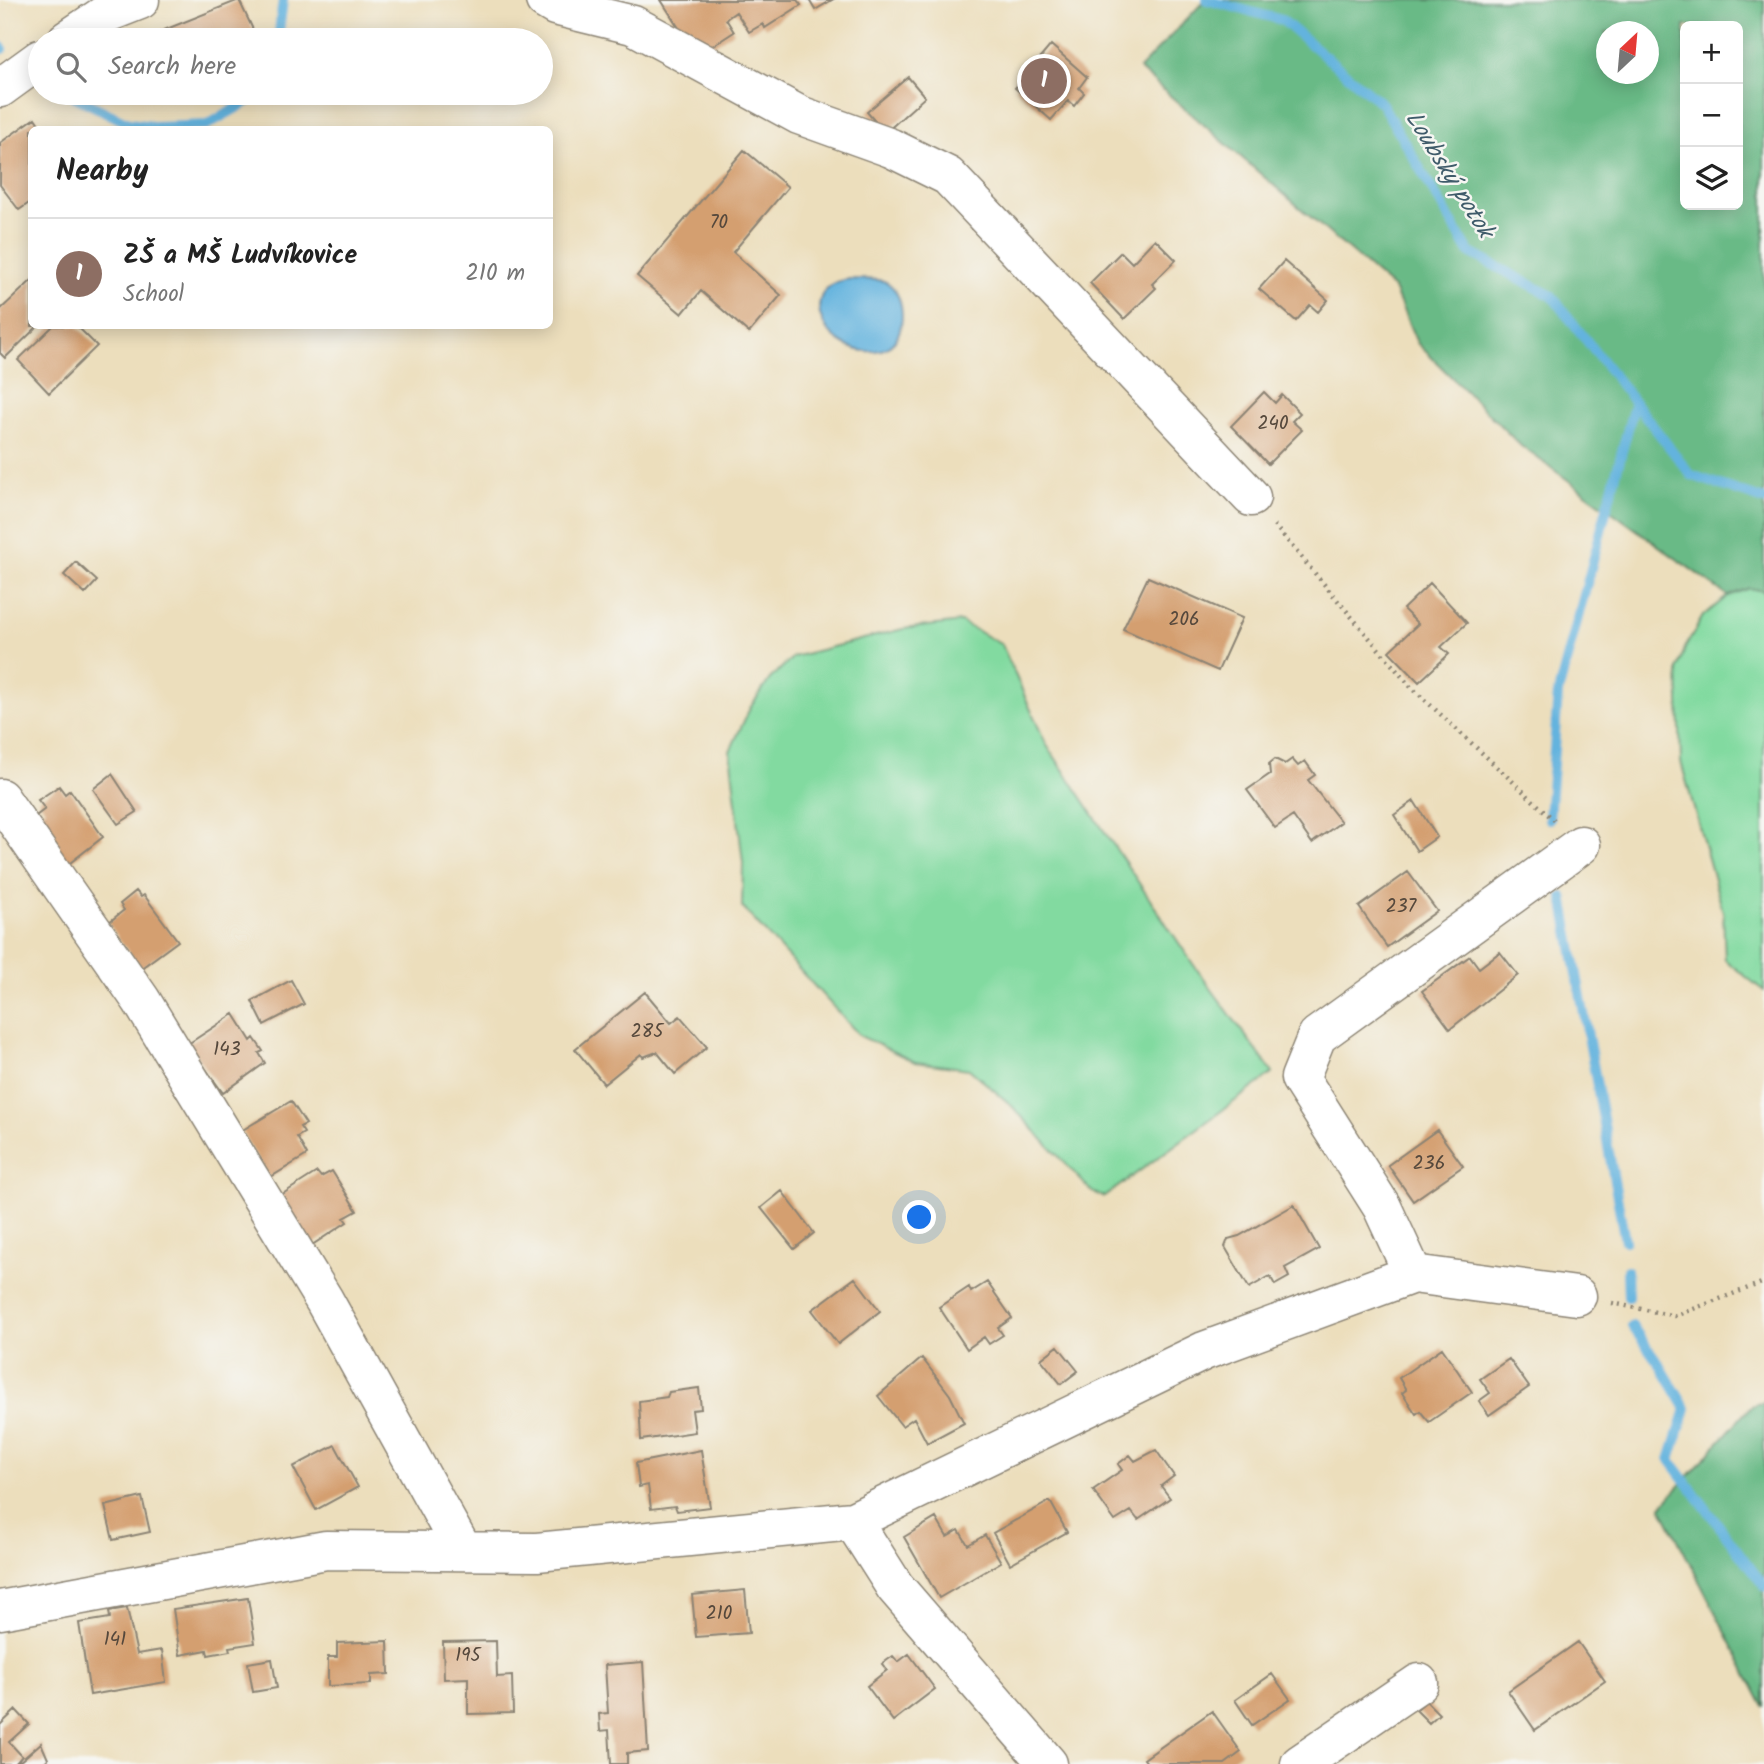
<!DOCTYPE html>
<html lang="en">
<head>
<meta charset="utf-8">
<style>
	body { margin:0; font-family:Kalam,sans-serif; background:#f6f6f6; color:#222 }
	.controls { position:absolute; right:21px; top:21px; display:grid; overflow:hidden; border-radius:10px; box-shadow:0 4px 18px #0003 }
	.controls button { width:63px; height:63px; display:grid; place-items:center; padding:0; border:0; border-bottom:2px solid #e0e0e0; background:#fff; color:#222; font:35px sans-serif }
	.compass { position:absolute; left:1596px; top:21px; width:63px; height:63px; border-radius:50%; background:#fff; box-shadow:0 4px 18px #0003; rotate:26deg }
	.you { position:absolute; left:920px; top:1218px; width:24px; height:24px; margin:-18px; border:5px solid #fff; border-radius:50%; background:#1a73e8; box-shadow:0 0 0 10px #1a73e833 }
	.badge { display:grid; place-items:center; width:46px; height:46px; border-radius:50%; background:#d1495b; color:#fff; font-size:23px; font-weight:700 }
	.pin { position:absolute; translate:-50% -50%; border:4px solid #fff; box-shadow:0 2px 7px #0006 }
	.list { margin:0; padding:0; list-style:none }
	h2 { display:flex; justify-content:space-between; align-items:center; height:91px; margin:0; padding:0 28px; font-size:30px }
	h2 small { font-size:23px; font-weight:400; color:#767676 }
	.list li { display:grid; grid-template-columns:46px 1fr auto; gap:21px; align-items:center; box-sizing:border-box; height:112px; padding:0 28px; border-top:2px solid #e0e0e0 }
	.list b { display:block; font-size:26px; white-space:nowrap }
	.list p { margin:0; font-size:23px; white-space:nowrap; color:#767676 }
	.list em { font-size:23px; font-style:normal; color:#767676 }
	.icon { flex:none; width:38px; height:38px; fill:none; stroke:currentColor; stroke-width:2; stroke-linecap:round; stroke-linejoin:round }
	.map { position:relative; flex:none; width:1764px; height:1764px; overflow:hidden }
	.search { position:absolute; background:#fff; box-shadow:0 4px 18px #0003; left:28px; top:28px; width:525px; height:77px; display:flex; align-items:center; gap:18px; box-sizing:border-box; padding:0 24px; border-radius:38px; color:#767676; font-size:26px }
	.panel { position:absolute; background:#fff; box-shadow:0 4px 18px #0003; left:28px; top:126px; width:525px; height:203px; border-radius:10px }
	.map>svg:first-child { display:block }
	.green { fill:#82daa0; stroke:#568266; stroke-width:2 }
	.forest { fill:#69ba86; stroke:#4a7258; stroke-width:2; fill-rule:evenodd }
	.water { fill:#64b3de; stroke:#486f84; stroke-width:2 }
	.lines { fill:none; stroke-linecap:round; stroke-linejoin:round }
	.stream { stroke:#64b3de; stroke-width:10 }
	.building { fill:#d49f6f }
	.minor-casing { stroke:#8c8474; stroke-width:41 }
	.path { stroke:#8c8474; stroke-width:4.5; stroke-dasharray:2 5; stroke-linecap:butt }
	.minor { stroke:#fff; stroke-width:38 }
	.labels { text-anchor:middle; stroke-width:5; stroke-linejoin:round; paint-order:stroke }
	.number-label { font-size:19px; fill:#55483c }
	.water-label { font-size:24px; font-style:italic; fill:#3f5b6a; stroke:#f6f6f2 }
</style>
</head>
<body>
<div class="map">
<svg width="1764" height="1764" viewBox="0 0 1764 1764">
	<rect width="100%" height="100%" fill="#f6f6f2"/>
	<filter id="ink" filterUnits="userSpaceOnUse"><feTurbulence type="fractalNoise" baseFrequency=".0143" numOctaves="2"/><feDisplacementMap in="SourceGraphic" scale="14" xChannelSelector="R" yChannelSelector="G"/><feConvolveMatrix kernelMatrix="1 2 1 2 8 2 1 2 1" color-interpolation-filters="sRGB"/></filter>
	<filter id="wash" filterUnits="userSpaceOnUse"><feTurbulence type="fractalNoise" baseFrequency=".00686" numOctaves="4" result="noise"/><feDisplacementMap in="SourceGraphic" scale="28" xChannelSelector="R" yChannelSelector="G"/><feGaussianBlur stdDeviation="1.57" result="paint"/><feColorMatrix in="noise" values="0 0 0 0 0 0 0 0 0 0 0 0 0 0 0 0 0 1.4 0 .05"/><feComposite in="paint" operator="in"/></filter>
	<g filter="url(#wash)">
		<rect width="100%" height="100%" fill="#ecdebc"/>
		<path class="green" d="M1749 588 1764 591V991L1725 960 1723 912 1681 762 1678 669 1685 648 1703 616 1728 596Z
			M961 622 1002 645 1046 744 1193 964 1273 1073 1104 1197 1092 1192 1010 1104 969 1069 915 1062 860 1036 742 907 743 863 730 751 750 708 770 679 793 657 903 629Z"/>
		<path class="forest" d="M1205 0H1764V591L1749 588 1728 596 1521 446 1417 343 1394 289 1139 69ZM1685 26H1738V205H1685ZM1606 32H1648V74H1606Z
			M1764 1402V1707L1661 1507 1751 1406Z"/>
		<path class="water" d="M849 279C859 280 878 278 886 282 909 295 907 344 881 350 828 362 790 288 849 279Z"/>
		<g class="lines">
			<path class="stream" d="M1207 0 1282 20 1382 104 1469 252 1552 296 1691 475 1764 500
				M278 40 283 0
				M0 46 3 49
				M67 93 128 123 159 127 207 125 263 93
				M1549 819 1558 693 1635 402
				M1563 897 1625 1241
				M1627 1270 1628 1297
				M1632 1326 1660 1365 1686 1409 1670 1460 1764 1586"/>
		</g>
		<g id="blocks">
			<path class="building" d="M239 0 258 40H163L159 32Z
				M661 0H797L801 5 765 28 763 24 749 32 736 12 726 19 734 32 697 56Z
				M809 0H832L815 10Z
				M1051 45 1087 77 1079 88 1084 93 1074 106 1068 101 1051 120 1015 88Z
				M908 77 925 97 885 133 867 112Z
				M35 118 43 130H32V201L19 210 0 185V143Z
				M744 150 788 187 733 252 781 295 749 333 701 291 682 314 637 276Z
				M1155 239 1176 260 1152 284 1156 288 1124 319 1090 283 1121 252 1132 263Z
				M1284 261 1328 300 1318 312 1310 305 1296 321 1259 289Z
				M32 280V326H38L5 358 0 353V310Z
				M53 326H77L97 346 49 393 18 360Z
				M1264 392 1275 403 1282 395 1300 413 1292 421 1302 430 1268 464 1231 426Z
				M76 562 97 581 85 594 64 575Z
				M1148 577 1242 618 1218 671 1123 629Z
				M1430 583 1467 623 1441 647 1449 654 1419 682 1389 651 1418 624 1403 609Z
				M1275 759 1285 764 1292 759 1298 766 1305 761 1315 775 1308 780 1341 822 1312 843 1293 816 1275 828 1247 790 1270 774 1269 764Z
				M112 774 137 812 118 824 93 789Z
				M59 786 65 794 70 790 103 837 66 866 32 819 45 809 38 800Z
				M1414 801 1437 837 1417 851 1394 815Z
				M1408 872 1437 911 1387 947 1359 907Z
				M136 891 141 897 144 895 178 941 140 969 108 923 124 910 120 904Z
				M1500 952 1518 975 1450 1029 1422 991 1470 956 1479 968Z
				M291 980 304 1004 264 1025 252 1001Z
				M645 992 671 1023 680 1016 707 1047 675 1074 657 1052 643 1057 641 1054 604 1084 575 1049Z
				M234 1014 251 1041 254 1038 263 1051 259 1053 265 1063 223 1093 188 1044Z
				M291 1101 306 1124 300 1127 304 1133 297 1137 307 1155 269 1178 241 1131Z
				M1437 1130 1463 1166 1413 1201 1388 1165Z
				M332 1171 357 1211 344 1218 347 1222 312 1245 281 1195 317 1172 321 1177Z
				M782 1191 814 1233 794 1249 761 1208Z
				M1294 1205 1319 1249 1285 1268 1289 1277 1275 1285 1270 1276 1249 1288 1225 1247 1228 1239 1239 1236Z
				M855 1278 880 1311 838 1344 812 1310Z
				M987 1282 1012 1318 998 1328 1003 1335 989 1344 984 1337 967 1349 939 1307 969 1287 971 1292Z
				M1058 1346 1078 1371 1061 1384 1041 1359Z
				M1442 1348 1472 1392 1429 1422 1420 1411 1416 1414 1402 1393 1406 1390 1399 1378Z
				M922 1358 950 1395 964 1423 927 1443 914 1418 902 1426 878 1396Z
				M1509 1359 1529 1387 1489 1415 1479 1401 1490 1393 1480 1379Z
				M699 1388 701 1409 692 1410 695 1432 641 1440 639 1401 667 1397 669 1392Z
				M335 1445 358 1487 316 1510 293 1467Z
				M701 1450 710 1507 677 1511 675 1506 651 1509 648 1485 639 1487 636 1463Z
				M1156 1450 1174 1476 1161 1486 1170 1498 1138 1520 1131 1511 1115 1521 1093 1490 1122 1470 1118 1464 1130 1455 1135 1461Z
				M142 1497 150 1532 113 1540 105 1506Z
				M1050 1501 1067 1532 1010 1564 993 1533Z
				M936 1518 947 1537 959 1530 968 1545 985 1535 1001 1562 939 1598 904 1537Z
				M745 1590 749 1633 696 1637 692 1595Z
				M248 1598 255 1643 229 1647 230 1651 208 1655 207 1650 180 1655 173 1609Z
				M127 1608 137 1654 162 1650 166 1682 90 1695 79 1623 110 1618 109 1611Z
				M388 1641 389 1674 371 1675V1684L328 1686V1657H337V1643Z
				M496 1641 497 1677 512 1676 513 1713 468 1714V1678L444 1679 443 1642Z
				M1578 1642 1605 1681 1535 1730 1508 1691Z
				M909 1654 935 1689 893 1721 867 1686 887 1670 882 1664 893 1656 898 1662Z
				M272 1659 277 1688 253 1692 248 1663Z
				M643 1662 648 1751 627 1753V1764H611L609 1730 600 1731 599 1714 608 1713 605 1665Z
				M1272 1674 1290 1699 1252 1725 1235 1700Z
				M1426 1701 1439 1714 1429 1723 1416 1710Z
				M16 1710 29 1724 9 1742 22 1756 15 1764H0V1725Z
				M1212 1711 1241 1752 1225 1764H1148L1144 1759Z
				M41 1743 48 1759 42 1764H17Z"/>
		</g>
	</g>
	<g filter="url(#ink)">
		<use href="#blocks" fill-opacity="0" stroke="#8c8474" stroke-width="2"/>
		<g class="lines">
			<g class="minor-casing">
				<path id="minor" d="M545 0 555 6 633 25 799 115 891 148 948 176 1251 497
					M67 40 107 13 140 0
					M0 88 40 59
					M0 798 141 1000 324 1300 463 1551
					M1413 1274 1577 1296
					M853 1521 895 1587 1048 1764
					M0 1610 326 1550 537 1552 853 1521 1204 1351 1413 1274 1382 1207 1300 1078 1317 1036 1581 845
					M1300 1764 1419 1683"/>
			</g>
			<path class="path" d="M1274 525 1410 686 1554 820
				M1612 1303 1675 1316 1764 1282"/>
			<use href="#minor" class="minor"/>
		</g>
	</g>
	<g class="labels">
		<g class="number-label">
			<text x="719" y="228">70</text>
			<text x="1273" y="429">240</text>
			<text x="1184" y="625">206</text>
			<text x="1401" y="912">237</text>
			<text x="647" y="1037">285</text>
			<text x="227" y="1055">143</text>
			<text x="1429" y="1169">236</text>
			<text x="719" y="1619">210</text>
			<text x="115" y="1645">141</text>
			<text x="468" y="1661">195</text>
		</g>
		<g class="water-label">
			<text transform="translate(1450 174) rotate(58)" y="8">Loubský potok</text>
		</g>
	</g>
</svg>
<div class="controls">
<button>+</button>
<button>−</button>
<button><svg class="icon" aria-label="layers" viewBox="0 0 24 24"><path d="M12 4l9 5-9 5-9-5zM3 14l9 5 9-5"/></svg></button>
</div>
<svg class="compass" viewBox="-18 -18 36 36"><path d="M0-13l5 13h-10z" fill="#e53935"/><path d="M0 13l5-13h-10z" fill="#767676"/></svg>
<div class="you"></div>
<div class="pin badge" style="left:1044px;top:81px;background:#8d6e63">1</div>
<div class="search"><svg class="icon" aria-label="search" viewBox="0 0 24 24"><circle cx="10" cy="10" r="6"/><path d="M15 15l6 6"/></svg>Search here</div>
<section class="panel">
<h2>Nearby<small></small></h2>
<ul class="list">
<li><span class="badge" style="background:#8d6e63">1</span><div><b>ZŠ a MŠ Ludvíkovice</b><p>School</p></div><em>210 m</em></li>
</ul>
</section>
</div>
</body>
</html>
